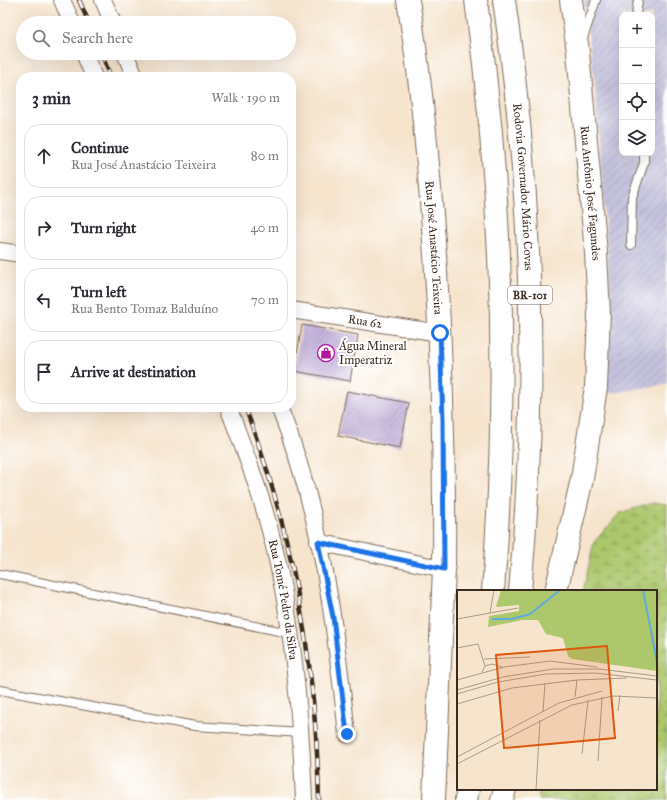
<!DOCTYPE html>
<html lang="en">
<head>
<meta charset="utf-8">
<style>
	body { margin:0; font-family:"IM FELL Great Primer",serif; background:#f7f7f7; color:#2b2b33 }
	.controls { position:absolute; right:12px; top:12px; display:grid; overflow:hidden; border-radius:8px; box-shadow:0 4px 16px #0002 }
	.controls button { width:36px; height:36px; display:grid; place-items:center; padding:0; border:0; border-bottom:1px solid #e1e1e2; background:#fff; color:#2b2b33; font:20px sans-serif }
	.stop { position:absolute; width:12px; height:12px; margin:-9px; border:3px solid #1a73e8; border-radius:50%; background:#fff }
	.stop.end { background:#1a73e8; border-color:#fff; box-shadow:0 1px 4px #0008 }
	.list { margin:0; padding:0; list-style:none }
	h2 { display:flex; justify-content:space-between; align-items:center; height:52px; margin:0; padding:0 16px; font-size:17px }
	h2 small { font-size:13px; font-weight:400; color:#7c7c81 }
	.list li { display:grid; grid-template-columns:26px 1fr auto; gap:12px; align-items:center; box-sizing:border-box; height:64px; margin:0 8px 8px; padding:0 8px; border:1px solid #e1e1e2; border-radius:16px }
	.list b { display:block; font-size:15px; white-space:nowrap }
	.list p { margin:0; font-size:13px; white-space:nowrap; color:#7c7c81 }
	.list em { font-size:13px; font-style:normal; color:#7c7c81 }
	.icon { flex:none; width:22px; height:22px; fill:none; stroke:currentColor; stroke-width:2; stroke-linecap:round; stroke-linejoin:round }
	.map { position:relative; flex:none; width:667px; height:800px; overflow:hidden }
	.search { position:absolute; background:#fff; box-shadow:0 4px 16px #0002; left:16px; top:16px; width:280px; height:44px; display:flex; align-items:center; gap:10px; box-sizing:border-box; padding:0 14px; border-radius:22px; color:#7c7c81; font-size:15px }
	.panel { position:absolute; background:#fff; box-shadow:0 4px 16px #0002; left:16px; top:72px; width:280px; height:340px; border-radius:16px }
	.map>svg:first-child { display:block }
	.industrial { fill:url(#industrial-furrows); fill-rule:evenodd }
	.wetland { fill:url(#wetland-marsh); stroke:#747845 }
	.building { fill:url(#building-hatch) }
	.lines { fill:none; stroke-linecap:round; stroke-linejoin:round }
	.service-casing { stroke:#7c6b5b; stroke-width:10 }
	.minor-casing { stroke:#7c6b5b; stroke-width:18 }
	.secondary-casing { stroke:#7c6b5b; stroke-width:24 }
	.motorway-casing { stroke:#7c6b5b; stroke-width:24 }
	.service { stroke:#fff; stroke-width:8 }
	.minor { stroke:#fff; stroke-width:16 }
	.secondary { stroke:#fff; stroke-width:22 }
	.motorway { stroke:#fff; stroke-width:22 }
	.rail-casing { stroke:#3b2a1e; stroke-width:4.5 }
	.rail { stroke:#fff; stroke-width:3; stroke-dasharray:9; stroke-linecap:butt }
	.route { stroke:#1a73e8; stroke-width:5 }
	.labels { text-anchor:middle; stroke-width:4; stroke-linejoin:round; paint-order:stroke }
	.shield { fill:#fff; stroke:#766a62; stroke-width:1 }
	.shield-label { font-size:11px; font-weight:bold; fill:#3b2a1e }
	.street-label { font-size:12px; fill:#3b2a1e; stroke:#fff }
	.poi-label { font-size:12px; fill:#3b2a1e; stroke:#fff; text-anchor:start }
	.inset-river { fill:none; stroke:#60abd9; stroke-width:2 }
	.inset-road { fill:none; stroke:#ab9a87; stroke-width:1 }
	.view { fill:#df570d; fill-opacity:0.15; stroke:#df570d; stroke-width:2 }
	.inset-edge { fill:none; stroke:#3b2a1e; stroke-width:2 }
</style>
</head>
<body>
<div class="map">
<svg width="667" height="800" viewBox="0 0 667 800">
	<defs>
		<pattern id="industrial-furrows" width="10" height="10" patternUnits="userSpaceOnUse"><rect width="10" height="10" fill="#c3c1db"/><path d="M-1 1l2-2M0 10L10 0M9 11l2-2" fill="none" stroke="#a8a6bc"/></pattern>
		<pattern id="wetland-marsh" width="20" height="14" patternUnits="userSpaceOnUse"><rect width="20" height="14" fill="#acc76c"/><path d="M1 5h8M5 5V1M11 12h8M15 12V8" fill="none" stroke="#8da258"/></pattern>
		<pattern id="building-hatch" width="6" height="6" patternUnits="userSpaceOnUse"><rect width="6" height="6" fill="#bba7d6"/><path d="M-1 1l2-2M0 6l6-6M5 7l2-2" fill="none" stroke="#9988ad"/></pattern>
	</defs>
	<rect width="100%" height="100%" fill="#fff"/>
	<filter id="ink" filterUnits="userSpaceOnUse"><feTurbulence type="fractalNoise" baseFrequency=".025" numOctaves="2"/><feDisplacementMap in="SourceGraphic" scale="8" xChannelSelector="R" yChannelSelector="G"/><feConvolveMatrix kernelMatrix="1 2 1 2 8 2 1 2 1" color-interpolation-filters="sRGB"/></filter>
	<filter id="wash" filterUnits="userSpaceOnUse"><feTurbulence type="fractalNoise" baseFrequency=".012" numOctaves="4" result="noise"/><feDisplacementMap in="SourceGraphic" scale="16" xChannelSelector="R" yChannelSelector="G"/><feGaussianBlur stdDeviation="0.9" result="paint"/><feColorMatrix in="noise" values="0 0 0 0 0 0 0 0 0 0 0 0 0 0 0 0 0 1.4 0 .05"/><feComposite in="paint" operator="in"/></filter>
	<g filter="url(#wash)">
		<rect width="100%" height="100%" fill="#f6e4cd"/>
		<path class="industrial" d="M584 0H667V384L606 394 611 301 595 86ZM622 15H652V153H622Z"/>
		<path class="wetland" d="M653 503 667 505V800H538L540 789H656V591H583L594 542 620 513Z"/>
		<g id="blocks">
			<path class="building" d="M302 325 358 335 350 381 294 371Z
				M347 391 409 403 400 448 338 436Z"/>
		</g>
	</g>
	<g filter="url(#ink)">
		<use href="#blocks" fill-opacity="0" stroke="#7c6b5b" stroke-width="1"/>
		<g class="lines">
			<g class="service-casing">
				<path id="service" d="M636 15 638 0
					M583 38 596 0
					M631 245 632 197 644 163V153
					M0 574 289 633
					M0 690 195 726 301 733"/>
			</g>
			<g class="minor-casing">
				<g id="minor">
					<path d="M62 0 72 23"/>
					<path d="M103 0 113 23"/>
					<path d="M84 53 94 77"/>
					<path d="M125 53 135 77"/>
					<path d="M0 251 21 254"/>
					<path id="s1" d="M291 310 440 333"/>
					<path id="s2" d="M228 407C242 443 256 479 266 516 292 607 300 705 304 800"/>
					<path d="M279 407C321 510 335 624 347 734"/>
					<path d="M318 542 444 569"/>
				</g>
			</g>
			<g class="secondary-casing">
				<g id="secondary">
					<path id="s3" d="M408 0C422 85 429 170 435 255 442 360 445 464 444 569"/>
					<path id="s4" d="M571 0 578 52 596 253 599 314 596 387"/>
				</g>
			</g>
			<g class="motorway-casing">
				<g id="motorway">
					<path d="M476 0C503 198 509 391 493 591"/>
					<path id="s5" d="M504 0C533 196 538 394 520 591"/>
					<path d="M556 591 582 479 596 387"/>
					<path d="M434 800 444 569"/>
					<path d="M466 800 468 789"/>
					<path d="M502 800 505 789"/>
				</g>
			</g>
			<use href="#service" class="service"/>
			<use href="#minor" class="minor"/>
			<use href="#secondary" class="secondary"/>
			<use href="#motorway" class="motorway"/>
			<g class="rail-casing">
				<path id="rail" d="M79 0 89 23
					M101 53 111 77
					M245 407C293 532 316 667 319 800"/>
			</g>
			<use href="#rail" class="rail"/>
		</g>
	</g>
	<g class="lines" filter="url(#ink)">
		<path class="route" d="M347 734 333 617 318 542 444 569 443 420 440 333"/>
	</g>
	<defs>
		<g id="shop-ring" transform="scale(0.9)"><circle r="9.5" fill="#fff" stroke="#b5179e" stroke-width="1.5"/><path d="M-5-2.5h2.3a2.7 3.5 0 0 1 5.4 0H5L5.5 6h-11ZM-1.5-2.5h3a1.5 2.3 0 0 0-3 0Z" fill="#b5179e"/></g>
	</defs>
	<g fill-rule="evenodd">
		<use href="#shop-ring" x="326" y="353"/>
	</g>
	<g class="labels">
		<rect class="shield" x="508" y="286" width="44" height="18" rx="3"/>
		<g class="shield-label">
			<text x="530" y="299">BR-101</text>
		</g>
		<g class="street-label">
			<text dy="4" stroke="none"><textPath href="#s5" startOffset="188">Rodovia Governador Mário Covas</textPath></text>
			<text dy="4" stroke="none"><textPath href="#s4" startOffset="194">Rua Antônio José Fagundes</textPath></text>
			<text dy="4" stroke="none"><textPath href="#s3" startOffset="249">Rua José Anastácio Teixeira</textPath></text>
			<text dy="4" stroke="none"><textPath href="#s1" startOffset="75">Rua 62</textPath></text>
			<text dy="4" stroke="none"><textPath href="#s2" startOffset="201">Rua Tomé Pedro da Silva</textPath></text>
		</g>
		<g class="poi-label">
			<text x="339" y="350">Água Mineral<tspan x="339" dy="14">Imperatriz</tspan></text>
		</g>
	</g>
	<g transform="translate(457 590)">
		<rect width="200" height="200" fill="#f6e4cd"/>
		<path d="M44 0H200V81L115 69 111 66 106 48 89 44 81 30H65L31 37 32 26 62 21V15L39 17Z" fill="#acc76c"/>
		<path class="inset-river" d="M186 0 200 72M35 29H55L73 24 103 0"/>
		<path class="inset-road" d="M33 23 37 0M0 29 61 18M0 58 21 54 28 76M27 69 73 67M93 71 140 77M25 82 28 76 35 74 45 77M0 90 47 77 93 71M120 90 170 88M0 100 46 87 96 79H142L200 86M0 104 41 92 89 84 138 83 200 90M118 107 120 90M0 114 55 98 120 90M161 121 163 105M86 122 88 93M125 164 131 110M0 167 102 113 145 101M141 171 145 107M0 174 115 115 156 106 200 108M79 200 83 130"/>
		<path class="view" d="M150 56 158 148 47 158 39 65Z"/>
		<rect width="200" height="200" class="inset-edge"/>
	</g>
</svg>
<div class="controls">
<button>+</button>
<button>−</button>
<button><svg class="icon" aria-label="locate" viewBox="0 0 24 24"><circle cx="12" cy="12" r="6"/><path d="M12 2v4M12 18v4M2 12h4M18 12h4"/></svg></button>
<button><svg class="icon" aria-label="layers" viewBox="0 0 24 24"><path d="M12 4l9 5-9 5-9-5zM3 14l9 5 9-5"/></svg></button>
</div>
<div class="stop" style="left:440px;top:333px"></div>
<div class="stop end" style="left:347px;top:734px"></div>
<div class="search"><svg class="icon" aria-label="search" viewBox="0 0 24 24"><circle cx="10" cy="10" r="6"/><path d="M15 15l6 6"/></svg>Search here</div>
<section class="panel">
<h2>3 min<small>Walk · 190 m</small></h2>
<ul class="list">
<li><svg class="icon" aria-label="ahead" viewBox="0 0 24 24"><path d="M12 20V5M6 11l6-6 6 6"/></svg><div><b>Continue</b><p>Rua José Anastácio Teixeira</p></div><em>80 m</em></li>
<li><svg class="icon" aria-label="right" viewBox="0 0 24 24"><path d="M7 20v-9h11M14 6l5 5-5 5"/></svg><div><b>Turn right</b></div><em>40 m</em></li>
<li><svg class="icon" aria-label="left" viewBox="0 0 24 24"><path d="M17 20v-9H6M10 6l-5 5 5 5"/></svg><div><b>Turn left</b><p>Rua Bento Tomaz Balduíno</p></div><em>70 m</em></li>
<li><svg class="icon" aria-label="arrive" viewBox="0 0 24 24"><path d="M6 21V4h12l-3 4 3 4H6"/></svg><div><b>Arrive at destination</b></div></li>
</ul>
</section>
</div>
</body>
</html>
